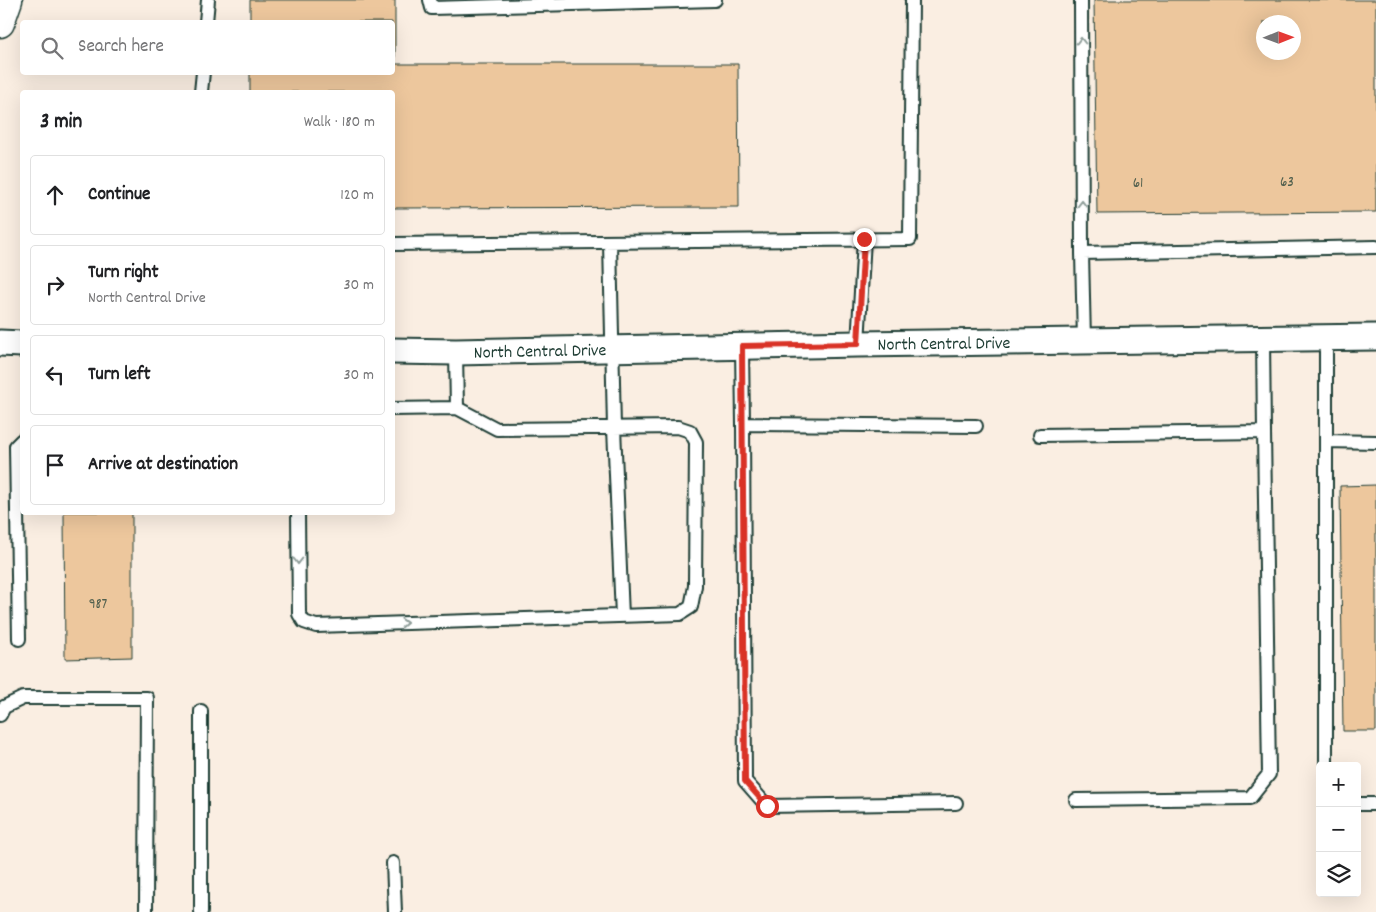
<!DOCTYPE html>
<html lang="en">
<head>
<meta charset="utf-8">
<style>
	body { margin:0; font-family:Dekko,sans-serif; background:#f2f2f2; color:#202124 }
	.controls { position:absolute; right:15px; bottom:15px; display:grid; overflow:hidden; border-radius:5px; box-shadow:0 5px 20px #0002 }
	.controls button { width:45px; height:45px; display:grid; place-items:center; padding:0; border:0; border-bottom:1px solid #e0e0e0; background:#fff; color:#202124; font:25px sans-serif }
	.compass { position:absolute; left:1256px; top:15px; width:45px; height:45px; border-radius:50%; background:#fff; box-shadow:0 5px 20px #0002; rotate:89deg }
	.stop { position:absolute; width:15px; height:15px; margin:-11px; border:4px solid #d93025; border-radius:50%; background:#fff }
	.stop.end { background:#d93025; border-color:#fff; box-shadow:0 1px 5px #0008 }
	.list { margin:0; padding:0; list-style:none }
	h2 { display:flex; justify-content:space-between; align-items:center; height:65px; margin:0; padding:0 20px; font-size:21px }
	h2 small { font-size:16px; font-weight:400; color:#757577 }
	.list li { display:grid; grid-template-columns:32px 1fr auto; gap:15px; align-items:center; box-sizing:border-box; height:80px; margin:0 10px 10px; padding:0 10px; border:1px solid #e0e0e0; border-radius:5px }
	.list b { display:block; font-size:19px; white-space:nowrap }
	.list p { margin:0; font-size:16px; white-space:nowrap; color:#757577 }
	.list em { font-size:16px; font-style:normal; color:#757577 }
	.icon { flex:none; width:28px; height:28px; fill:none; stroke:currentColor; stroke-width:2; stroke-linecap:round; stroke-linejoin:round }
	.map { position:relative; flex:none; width:1376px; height:912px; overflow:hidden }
	.search { position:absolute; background:#fff; box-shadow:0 5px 20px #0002; left:20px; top:20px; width:375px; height:55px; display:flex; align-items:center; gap:12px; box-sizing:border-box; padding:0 18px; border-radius:5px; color:#757577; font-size:19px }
	.panel { position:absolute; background:#fff; box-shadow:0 5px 20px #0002; left:20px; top:90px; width:375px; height:425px; border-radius:5px }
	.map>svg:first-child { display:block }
	.building { fill:#edc79d; stroke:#1f3d34; fill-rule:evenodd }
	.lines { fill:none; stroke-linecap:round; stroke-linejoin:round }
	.lane-casing { stroke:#1f3d34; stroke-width:16 }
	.street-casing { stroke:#1f3d34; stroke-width:29 }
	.secondary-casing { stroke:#1f3d34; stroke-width:31 }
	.lane { stroke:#fff; stroke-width:12 }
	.street { stroke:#fff; stroke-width:25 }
	.secondary { stroke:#fff; stroke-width:28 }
	.oneway { stroke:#8f9e9a }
	.route { stroke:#d93025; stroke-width:6 }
	.labels { text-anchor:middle; stroke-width:4.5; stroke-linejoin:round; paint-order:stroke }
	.number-label { font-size:15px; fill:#52604e }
	.street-label { font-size:18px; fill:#1f3d34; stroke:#fff }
</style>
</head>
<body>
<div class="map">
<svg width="1376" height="912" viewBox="0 0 1376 912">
	<rect width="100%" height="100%" fill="#faeee2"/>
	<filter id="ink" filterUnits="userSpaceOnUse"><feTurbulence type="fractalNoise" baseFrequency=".02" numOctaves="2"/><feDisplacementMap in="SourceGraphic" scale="10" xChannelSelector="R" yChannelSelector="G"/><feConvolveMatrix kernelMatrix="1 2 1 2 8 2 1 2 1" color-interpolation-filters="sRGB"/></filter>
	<g filter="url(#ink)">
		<path class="building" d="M250 0H395V64H738L739 207 392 208V92H250V72H392V22H250Z
			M1094 0H1376V212L1097 214ZM1264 22H1294V52H1264Z
			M1376 485V731H1343L1340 486Z
			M64 512H132V657L65 659Z"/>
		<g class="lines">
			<g class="lane-casing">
				<path id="lane" d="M430 0 432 8 715 0
					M1081 0 1082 253
					M206 22 208 0
					M201 92 203 72
					M610 242 614 428 622 616
					M392 244 910 239 912 0
					M1326 338V441L1376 442
					M1084 341 1082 253 1376 247
					M858 344 864 239
					M742 346 743 424 976 426
					M456 352 457 408
					M743 424 745 781 767 806 956 803
					M1040 435 1264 432 1263 339
					M1326 441V766
					M298 512 299 614 304 622 316 626 680 614 691 607 695 586 696 442 690 431 678 427 497 429 457 408 392 409
					M19 639 16 446 22 440
					M201 711V912
					M0 715 4 707 23 698H147L146 912
					M1076 800 1250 798 1269 774 1264 432
					M1357 804H1376
					M393 863 395 912"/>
			</g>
			<g class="street-casing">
				<g id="street">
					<path d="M0 343 22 344"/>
					<path id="s1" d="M392 351 456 352 858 344 1376 337"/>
				</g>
			</g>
			<g class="secondary-casing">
				<path id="secondary" d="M0 23 8 0"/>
			</g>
			<use href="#lane" class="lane"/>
			<use href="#street" class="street"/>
			<use href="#secondary" class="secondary"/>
		</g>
		<defs><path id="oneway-chevron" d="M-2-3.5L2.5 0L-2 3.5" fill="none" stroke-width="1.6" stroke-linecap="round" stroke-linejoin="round" transform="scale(1.25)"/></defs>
		<g class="oneway">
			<use href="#oneway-chevron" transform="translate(1081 41) rotate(-90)"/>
			<use href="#oneway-chevron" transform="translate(1082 204) rotate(-90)"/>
			<use href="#oneway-chevron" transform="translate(298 561) rotate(90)"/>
			<use href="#oneway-chevron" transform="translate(404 623) rotate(-2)"/>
		</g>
	</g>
	<g class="lines" filter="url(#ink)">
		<path class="route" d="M767 806 745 781 742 346 858 344 864 239"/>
	</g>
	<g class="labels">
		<g class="number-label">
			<text x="1287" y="186">63</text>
			<text x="1138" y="187">61</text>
			<text x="98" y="608">987</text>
		</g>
		<g class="street-label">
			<text dy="6" stroke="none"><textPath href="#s1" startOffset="552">North Central Drive</textPath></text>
			<text dy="6" stroke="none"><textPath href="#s1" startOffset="148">North Central Drive</textPath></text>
		</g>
	</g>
</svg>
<div class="controls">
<button>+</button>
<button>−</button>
<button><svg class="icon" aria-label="layers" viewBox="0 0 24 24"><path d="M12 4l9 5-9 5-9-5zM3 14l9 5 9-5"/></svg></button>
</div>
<svg class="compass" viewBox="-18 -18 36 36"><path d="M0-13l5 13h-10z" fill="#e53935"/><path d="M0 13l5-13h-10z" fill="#757577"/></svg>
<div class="stop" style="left:767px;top:806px"></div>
<div class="stop end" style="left:864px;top:239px"></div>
<div class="search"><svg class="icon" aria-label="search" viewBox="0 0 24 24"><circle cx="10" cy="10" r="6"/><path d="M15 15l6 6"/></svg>Search here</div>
<section class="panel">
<h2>3 min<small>Walk · 180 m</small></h2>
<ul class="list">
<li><svg class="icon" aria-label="ahead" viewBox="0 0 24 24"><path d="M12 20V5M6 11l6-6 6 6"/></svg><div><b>Continue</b></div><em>120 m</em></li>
<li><svg class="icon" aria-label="right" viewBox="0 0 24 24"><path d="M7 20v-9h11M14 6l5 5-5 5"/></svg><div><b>Turn right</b><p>North Central Drive</p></div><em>30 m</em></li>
<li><svg class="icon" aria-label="left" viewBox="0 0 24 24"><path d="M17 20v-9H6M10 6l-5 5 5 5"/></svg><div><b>Turn left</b></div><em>30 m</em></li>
<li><svg class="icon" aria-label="arrive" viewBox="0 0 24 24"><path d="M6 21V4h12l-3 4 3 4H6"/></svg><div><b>Arrive at destination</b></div></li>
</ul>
</section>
</div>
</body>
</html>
